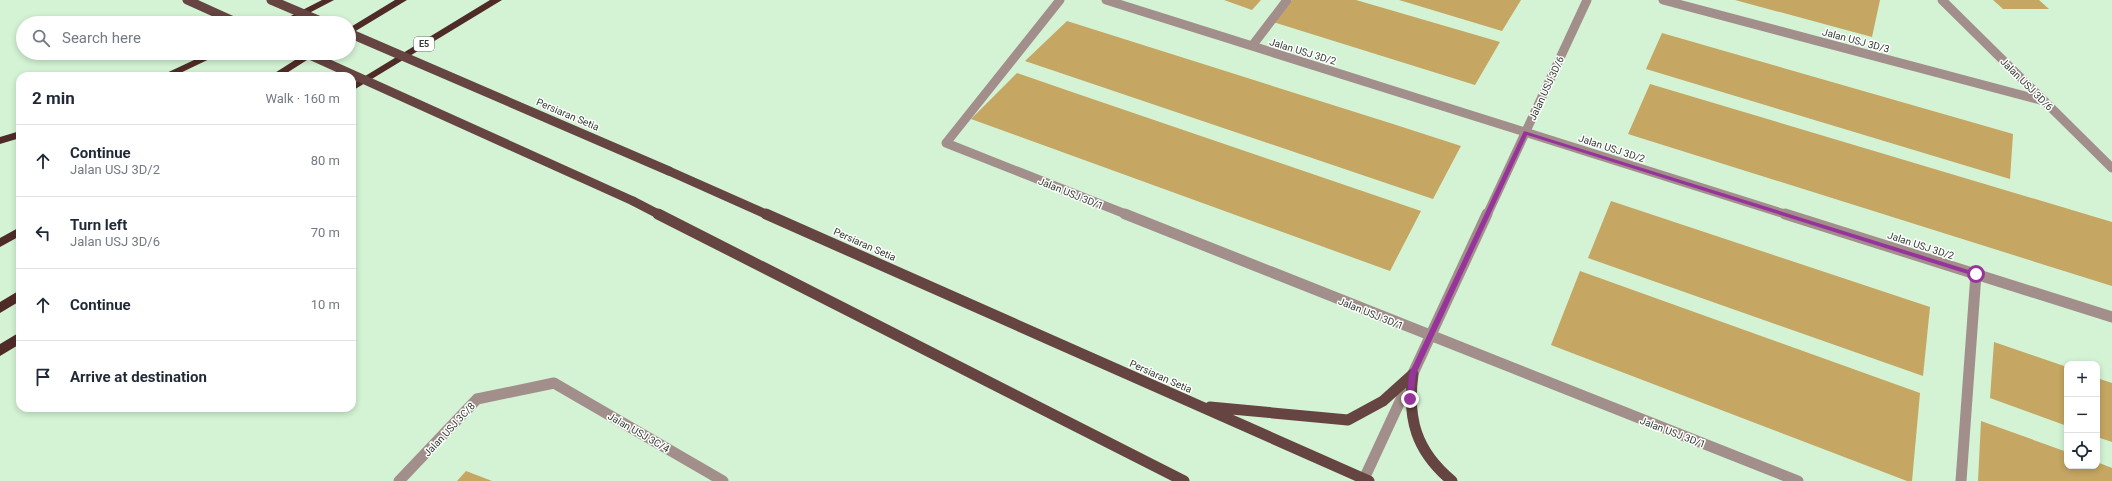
<!DOCTYPE html>
<html lang="en">
<head>
<meta charset="utf-8">
<style>
	body { margin:0; font-family:Roboto,sans-serif; background:#f6f6f7; color:#1f2937 }
	.controls { position:absolute; right:12px; bottom:12px; display:grid; overflow:hidden; border-radius:8px; box-shadow:0 2px 6px #0003 }
	.controls button { width:36px; height:36px; display:grid; place-items:center; padding:0; border:0; border-bottom:1px solid #e0e1e3; background:#fff; color:#1f2937; font:20px sans-serif }
	.stop { position:absolute; width:12px; height:12px; margin:-9px; border:3px solid #96349b; border-radius:50%; background:#fff }
	.stop.end { background:#96349b; border-color:#fff; box-shadow:0 1px 4px #0008 }
	.list { margin:0; padding:0; list-style:none }
	h2 { display:flex; justify-content:space-between; align-items:center; height:52px; margin:0; padding:0 16px; font-size:17px }
	h2 small { font-size:13px; font-weight:400; color:#747a83 }
	.list li { display:grid; grid-template-columns:26px 1fr auto; gap:12px; align-items:center; box-sizing:border-box; height:72px; padding:0 16px; border-top:1px solid #e0e1e3 }
	.list b { display:block; font-size:15px; white-space:nowrap }
	.list p { margin:0; font-size:13px; white-space:nowrap; color:#747a83 }
	.list em { font-size:13px; font-style:normal; color:#747a83 }
	.icon { flex:none; width:22px; height:22px; fill:none; stroke:currentColor; stroke-width:2; stroke-linecap:round; stroke-linejoin:round }
	.map { position:relative; flex:none; width:2112px; height:481px; overflow:hidden }
	.search { position:absolute; background:#fff; box-shadow:0 2px 6px #0003; left:16px; top:16px; width:340px; height:44px; display:flex; align-items:center; gap:10px; box-sizing:border-box; padding:0 14px; border-radius:22px; color:#747a83; font-size:15px }
	.panel { position:absolute; background:#fff; box-shadow:0 2px 6px #0003; left:16px; top:72px; width:340px; height:340px; border-radius:12px }
	.map>svg:first-child { display:block }
	.building { fill:#c5a662 }
	.lines { fill:none; stroke-linecap:round; stroke-linejoin:round }
	.minor-far1 { stroke:#a28e8b; stroke-width:9 }
	.minor { stroke:#a28e8b; stroke-width:11 }
	.major-far1 { stroke:#654441; stroke-width:9 }
	.major { stroke:#654441; stroke-width:11 }
	.highway { fill:#4f2b28; fill-rule:evenodd }
	.major-bridge { stroke:#654441; stroke-width:9 }
	.route { fill:#96349b }
	.labels { text-anchor:middle; stroke-width:3; stroke-linejoin:round; paint-order:stroke }
	.shield { fill:#fff; stroke:#6d766d; stroke-width:1 }
	.shield-label { font-size:9px; font-weight:bold; fill:#2f3b2f }
	.street-label { font-size:10px; fill:#2f3b2f; stroke:#fff }
</style>
</head>
<body>
<div class="map">
<svg width="2112" height="481" viewBox="0 0 2112 481">
	<rect width="100%" height="100%" fill="#d3f3d4"/>
	<path class="building" d="M1224 0H1261L1252 10Z
		M1292 0H1356L1500 42 1475 85 1273 22Z
		M1399 0H1521L1502 31Z
		M1735 0H1880L1872 37Z
		M1993 0H2039L2049 9H2003Z
		M1067 21 1393 124 1461 146 1433 199 1025 61Z
		M1662 33 2013 134 2010 179 1646 69Z
		M1017 73 1072 92 1421 211 1390 271 971 119Z
		M1650 84 2112 222V286L1628 134Z
		M1611 201 1930 307 1923 376 1588 258Z
		M1580 271 1920 393 1912 481H1907L1551 345Z
		M1994 342 2067 367V426L1990 398Z
		M2097 378 2112 383V442L2097 437Z
		M1981 421 2067 452V466H2097V462L2112 468V481H1978Z
		M466 471 492 481H457Z"/>
	<g class="lines">
		<path class="minor-far1" d="M1060 0 946 143 1128 215
			M1106 0 1788 215
			M1663 0 2044 101
			M1942 0 2112 168
			M1252 46 1287 0
			M1487 215 1587 0"/>
		<path class="minor" d="M1125 214 1798 481
			M1785 214 2112 317
			M399 481 477 399 554 383 723 481
			M1363 481 1487 214
			M1961 481 1976 274"/>
		<path class="major-far1" d="M187 0 238 23
			M669 171 768 215
			M633 201 660 215"/>
		<path class="major" d="M658 214 1184 481
			M766 214 1369 481
			M1413 374C1407 419 1416 451 1452 481
			M1210 407 1348 420 1383 401 1413 374"/>
		<path class="highway" d="M322 0H334L290 23H277Z
			M395 0H407L349 35V28Z
			M490 0H502L352 91V84Z
			M209 53H222L174 76H160Z
			M306 53H318L282 76H270Z
			M20 131V138L0 144V137Z
			M20 227V236L0 247V238Z
			M20 290V301L0 313V302Z
			M20 332V344L0 356V344Z"/>
		<path class="major-bridge" d="M271 0 325 23
			M349 33 669 171
			M305 53 633 201"/>
	</g>
	<path class="route" d="M1524 131 1978 273 1979 274 1974 276 1527 135 1416 374 1413 399 1412 401H1407L1409 374Z"/>
	<g class="labels">
		<rect class="shield" x="414" y="37" width="20" height="14" rx="3"/>
		<g class="shield-label">
			<text x="424" y="47">E5</text>
		</g>
		<g class="street-label">
			<text transform="translate(1856 40) rotate(15)" y="4">Jalan USJ 3D/3</text>
			<text transform="translate(1303 51) rotate(17)" y="4">Jalan USJ 3D/2</text>
			<text transform="translate(2027 84) rotate(45)" y="4">Jalan USJ 3D/6</text>
			<text transform="translate(1546 88) rotate(-65)" y="4">Jalan USJ 3D/6</text>
			<text transform="translate(568 114) rotate(23)" y="4">Persiaran Setia</text>
			<text transform="translate(1612 148) rotate(18)" y="4">Jalan USJ 3D/2</text>
			<text transform="translate(1071 193) rotate(22)" y="4">Jalan USJ 3D/1</text>
			<text transform="translate(865 244) rotate(24)" y="4">Persiaran Setia</text>
			<text transform="translate(1921 245) rotate(18)" y="4">Jalan USJ 3D/2</text>
			<text transform="translate(1371 313) rotate(22)" y="4">Jalan USJ 3D/1</text>
			<text transform="translate(1161 376) rotate(24)" y="4">Persiaran Setia</text>
			<text transform="translate(449 429) rotate(-47)" y="4">Jalan USJ 3C/8</text>
			<text transform="translate(639 432) rotate(30)" y="4">Jalan USJ 3C/4</text>
			<text transform="translate(1673 432) rotate(21)" y="4">Jalan USJ 3D/1</text>
		</g>
	</g>
</svg>
<div class="controls">
<button>+</button>
<button>−</button>
<button><svg class="icon" aria-label="locate" viewBox="0 0 24 24"><circle cx="12" cy="12" r="6"/><path d="M12 2v4M12 18v4M2 12h4M18 12h4"/></svg></button>
</div>
<div class="stop" style="left:1976px;top:274px"></div>
<div class="stop end" style="left:1410px;top:399px"></div>
<div class="search"><svg class="icon" aria-label="search" viewBox="0 0 24 24"><circle cx="10" cy="10" r="6"/><path d="M15 15l6 6"/></svg>Search here</div>
<section class="panel">
<h2>2 min<small>Walk · 160 m</small></h2>
<ul class="list">
<li><svg class="icon" aria-label="ahead" viewBox="0 0 24 24"><path d="M12 20V5M6 11l6-6 6 6"/></svg><div><b>Continue</b><p>Jalan USJ 3D/2</p></div><em>80 m</em></li>
<li><svg class="icon" aria-label="left" viewBox="0 0 24 24"><path d="M17 20v-9H6M10 6l-5 5 5 5"/></svg><div><b>Turn left</b><p>Jalan USJ 3D/6</p></div><em>70 m</em></li>
<li><svg class="icon" aria-label="ahead" viewBox="0 0 24 24"><path d="M12 20V5M6 11l6-6 6 6"/></svg><div><b>Continue</b></div><em>10 m</em></li>
<li><svg class="icon" aria-label="arrive" viewBox="0 0 24 24"><path d="M6 21V4h12l-3 4 3 4H6"/></svg><div><b>Arrive at destination</b></div></li>
</ul>
</section>
</div>
</body>
</html>
